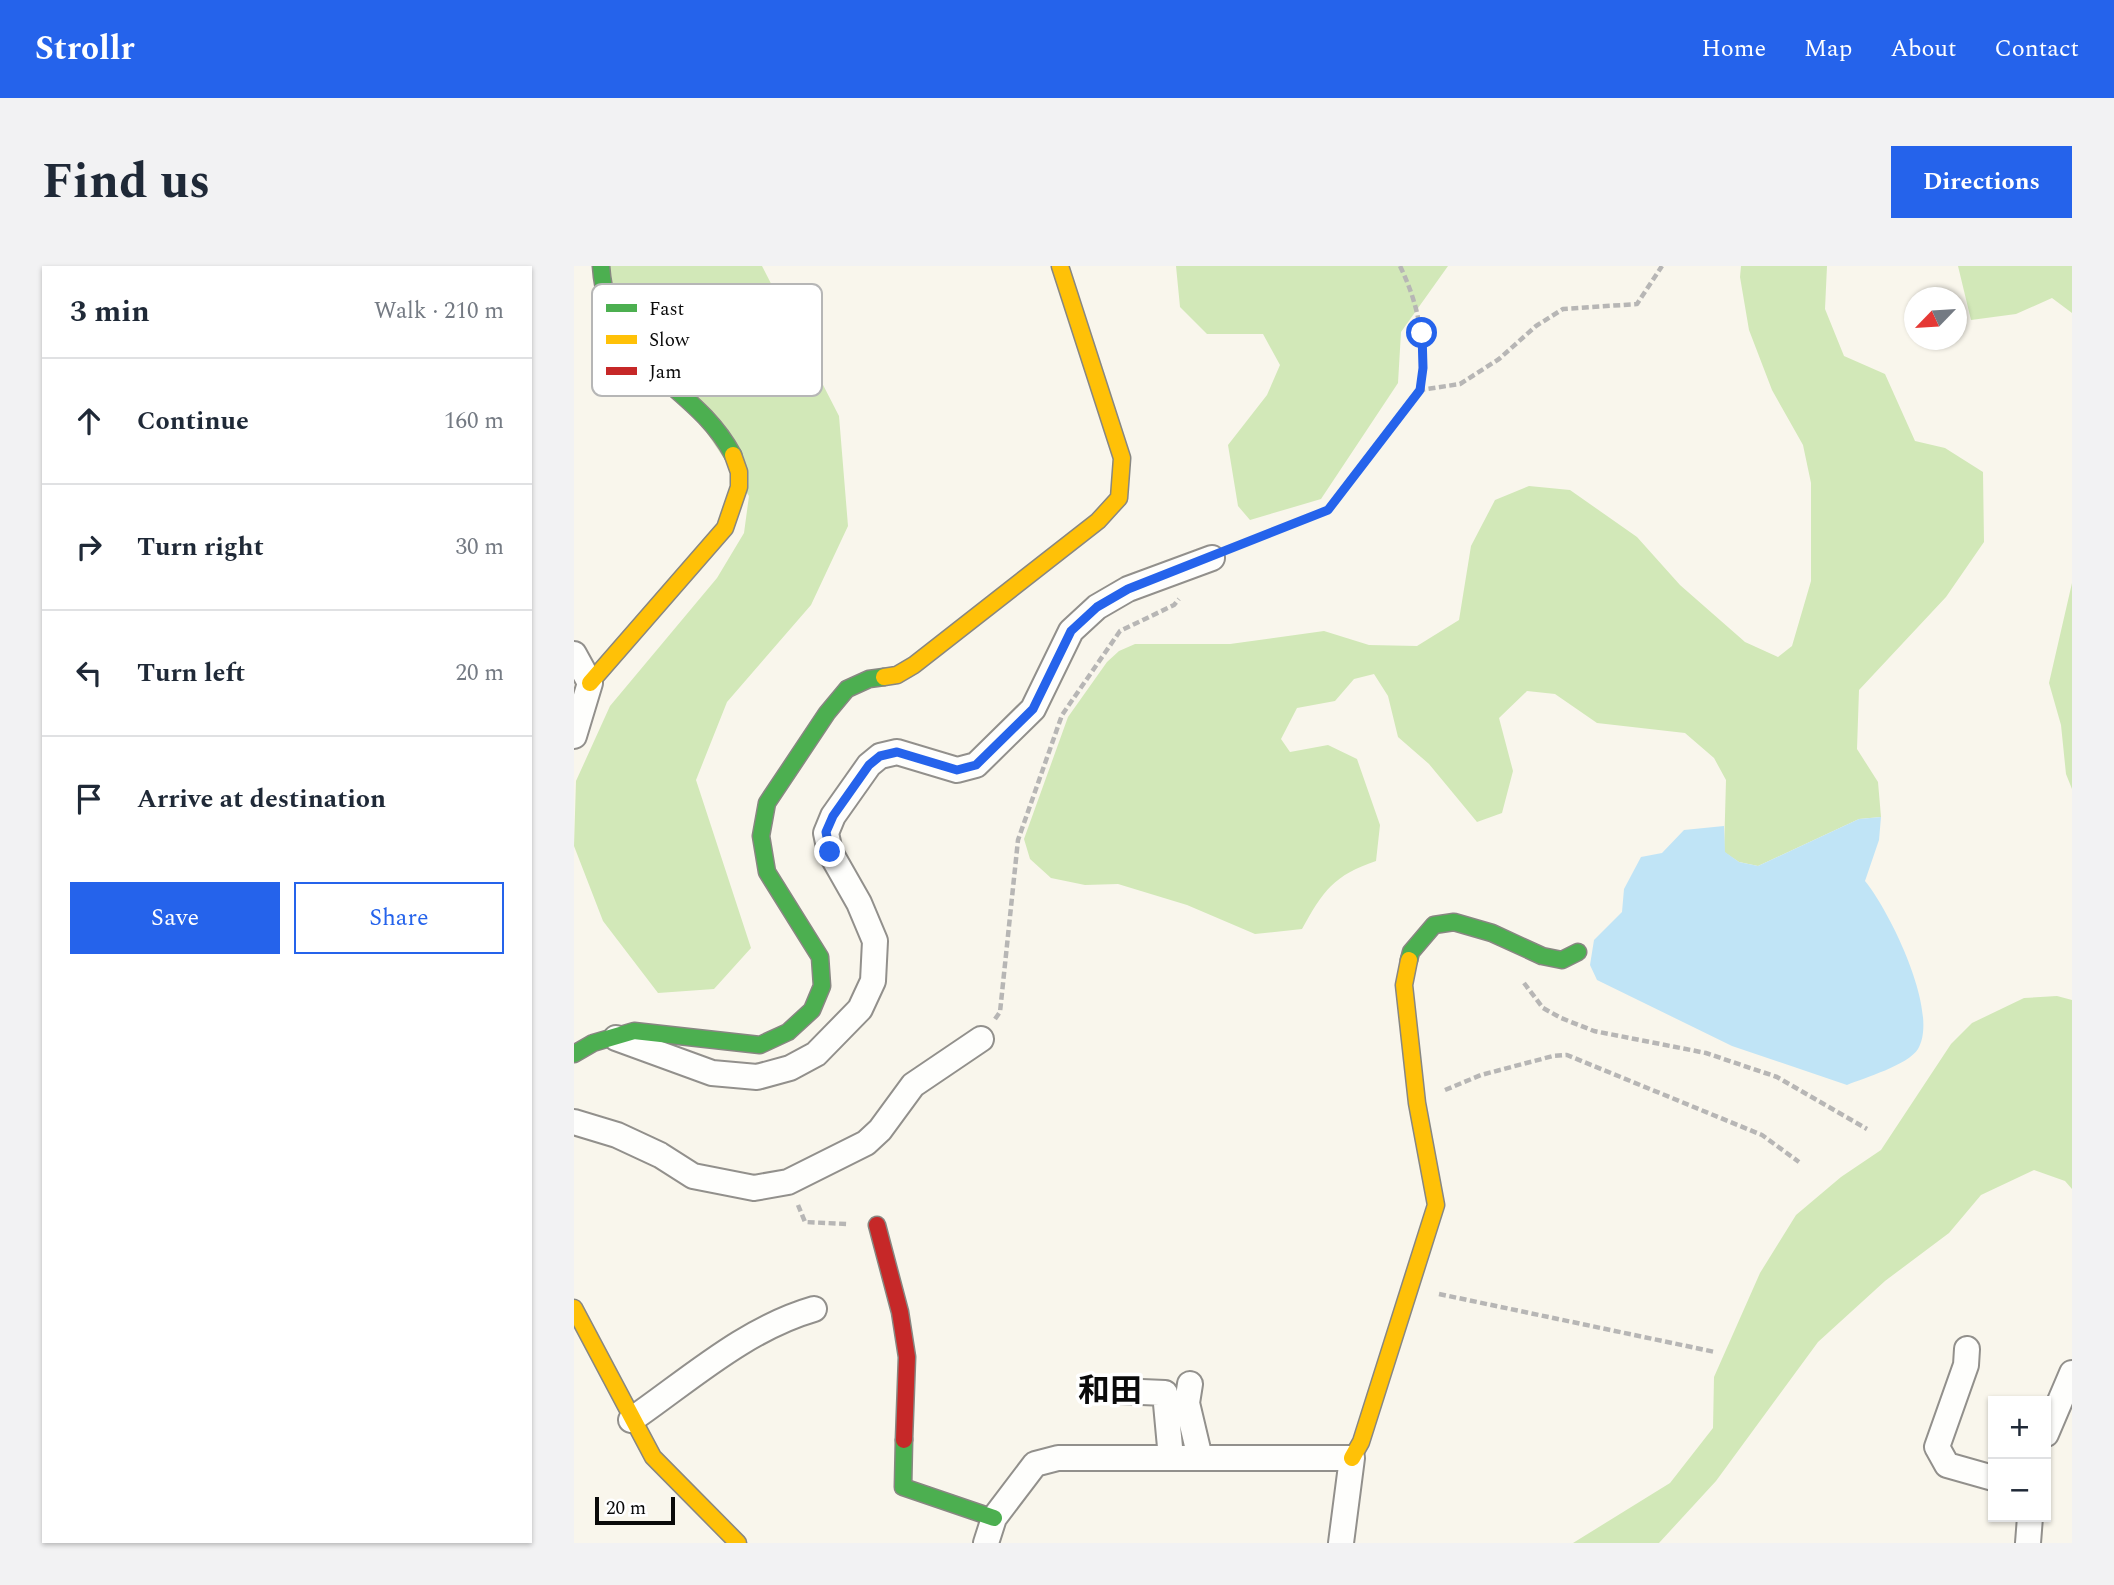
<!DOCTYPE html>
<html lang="en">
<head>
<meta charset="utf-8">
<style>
	body { margin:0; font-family:Spectral,"Noto Sans JP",serif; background:#f2f2f3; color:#1f2937 }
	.controls { position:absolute; right:21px; bottom:21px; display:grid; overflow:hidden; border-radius:0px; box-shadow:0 2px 5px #0004 }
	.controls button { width:63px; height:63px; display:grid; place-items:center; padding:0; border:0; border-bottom:2px solid #e0e1e3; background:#fff; color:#1f2937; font:35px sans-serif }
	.compass { position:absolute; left:1330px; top:21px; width:63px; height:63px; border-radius:50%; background:#fff; box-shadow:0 2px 5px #0004; rotate:245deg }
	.scale { position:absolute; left:21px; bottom:18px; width:80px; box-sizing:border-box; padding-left:7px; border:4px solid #0a0a0a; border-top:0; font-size:19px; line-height:24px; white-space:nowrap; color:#0a0a0a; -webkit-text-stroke:5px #fff; paint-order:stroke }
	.stop { position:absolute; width:21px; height:21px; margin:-16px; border:5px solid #2563eb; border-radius:50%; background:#fff }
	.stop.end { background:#2563eb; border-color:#fff; box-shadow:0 2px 7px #0008 }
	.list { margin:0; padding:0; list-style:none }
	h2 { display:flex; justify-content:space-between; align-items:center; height:91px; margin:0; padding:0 28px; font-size:30px }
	h2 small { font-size:23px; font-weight:400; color:#747a83 }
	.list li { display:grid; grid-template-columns:46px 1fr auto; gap:21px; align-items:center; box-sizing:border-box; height:126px; padding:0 28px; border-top:2px solid #e0e1e3 }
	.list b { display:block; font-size:26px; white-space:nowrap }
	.list em { font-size:23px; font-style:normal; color:#747a83 }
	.actions { display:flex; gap:14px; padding:21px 28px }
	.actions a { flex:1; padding:16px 0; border:2px solid #2563eb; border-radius:0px; text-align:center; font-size:24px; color:#2563eb }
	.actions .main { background:#2563eb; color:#fff }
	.icon { flex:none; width:38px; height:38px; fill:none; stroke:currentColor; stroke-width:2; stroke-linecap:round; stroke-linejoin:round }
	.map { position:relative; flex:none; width:1498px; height:1277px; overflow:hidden; border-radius:0px }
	header { display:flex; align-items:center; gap:42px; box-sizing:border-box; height:98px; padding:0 35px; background:#2563eb; color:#fff }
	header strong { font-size:33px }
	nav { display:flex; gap:38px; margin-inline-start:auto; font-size:24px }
	.intro { display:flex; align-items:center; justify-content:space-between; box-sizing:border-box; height:168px; padding:0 42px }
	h1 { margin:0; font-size:49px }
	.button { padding:18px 32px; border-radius:0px; background:#2563eb; color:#fff; font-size:24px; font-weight:700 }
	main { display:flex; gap:42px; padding:0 42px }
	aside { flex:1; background:#fff; border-radius:0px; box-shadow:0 2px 5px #0004 }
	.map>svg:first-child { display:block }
	.forest { fill:#d2e8b8 }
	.water { fill:#c0e4f6 }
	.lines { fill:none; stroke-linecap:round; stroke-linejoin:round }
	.street-casing { stroke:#92908c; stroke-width:28 }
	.fast-casing { stroke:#888782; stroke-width:19 }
	.slow-casing { stroke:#888782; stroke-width:19 }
	.jam-casing { stroke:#888782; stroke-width:19 }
	.path { stroke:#b7b6b5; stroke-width:4.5; stroke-dasharray:7 3.5; stroke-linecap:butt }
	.street { stroke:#fefefc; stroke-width:24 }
	.fast { stroke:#4caf50; stroke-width:16 }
	.slow { stroke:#ffc107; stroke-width:16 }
	.jam { stroke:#c62828; stroke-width:16 }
	.route { stroke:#2563eb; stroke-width:9 }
	.labels { text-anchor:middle; stroke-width:7; stroke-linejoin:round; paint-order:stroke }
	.quarter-label { font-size:32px; font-weight:bold; fill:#0a0a0a; stroke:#fff }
	.key { fill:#fff; stroke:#b6b6b6; stroke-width:2 }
	.key-label { font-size:19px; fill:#0a0a0a }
</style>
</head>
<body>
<header>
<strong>Strollr</strong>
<nav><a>Home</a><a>Map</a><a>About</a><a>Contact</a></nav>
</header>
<div class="intro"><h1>Find us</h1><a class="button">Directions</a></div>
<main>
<aside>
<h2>3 min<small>Walk · 210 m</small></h2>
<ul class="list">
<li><svg class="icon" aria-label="ahead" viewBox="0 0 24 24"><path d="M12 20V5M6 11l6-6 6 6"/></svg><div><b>Continue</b></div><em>160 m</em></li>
<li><svg class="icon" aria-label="right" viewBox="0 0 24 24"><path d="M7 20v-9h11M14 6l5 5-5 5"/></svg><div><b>Turn right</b></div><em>30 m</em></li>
<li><svg class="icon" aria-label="left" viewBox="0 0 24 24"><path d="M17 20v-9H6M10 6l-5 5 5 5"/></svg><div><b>Turn left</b></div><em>20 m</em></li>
<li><svg class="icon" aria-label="arrive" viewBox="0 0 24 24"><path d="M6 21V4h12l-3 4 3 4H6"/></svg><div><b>Arrive at destination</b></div></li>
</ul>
<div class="actions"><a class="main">Save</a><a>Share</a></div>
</aside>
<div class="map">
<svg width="1498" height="1277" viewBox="0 0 1498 1277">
	<rect width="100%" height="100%" fill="#f9f6ec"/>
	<path class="forest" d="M27 0H188L265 150 274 260 237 339 153 436 122 514 177 682 140 723 84 727 29 655 0 580 2 515 36 440 143 312 170 267 175 230 72 76Z
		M602 0H874L827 66 824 117 747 233 676 254 664 240 654 179 693 129 706 99 689 68H633L606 41Z
		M1167 0H1253L1251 43 1270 90 1311 108 1341 175 1371 182 1409 206 1410 276 1372 331 1285 424 1283 483 1304 516 1307 551 1285 553 1184 600 1165 596 1150 586 1152 514 1140 492 1111 467 1023 457 981 428 953 425 925 452 939 505 928 547 903 556 855 498 824 471 814 430 800 408 780 413 761 435 723 442 707 473 716 486 754 479 783 493 806 559 802 595C760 609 749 625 728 663L681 668 613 639 544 618 511 619 477 612 456 593 450 573 494 451 533 396 545 385 561 378H656L750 365 795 379 843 380 885 354 897 280 921 234 955 220 996 224 1063 271 1106 319 1171 376 1204 391 1218 380 1237 315V217L1229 179 1198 124 1175 64 1166 11Z
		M1384 0H1498V47L1478 32 1442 48 1397 54Z
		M1498 317V523L1492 508 1487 459 1475 417Z
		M1483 730 1498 734V923L1491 915 1460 904 1407 929 1375 967 1311 1015 1244 1076 1142 1215 1085 1277H999L1096 1217 1139 1162 1140 1111 1186 1007 1222 949 1267 911 1307 884 1377 778 1398 757 1450 732Z"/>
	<path class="water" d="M1307 551 1305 574 1291 615C1315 644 1366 746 1344 783 1334 799 1290 812 1273 819L1158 780 1023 714 1016 699 1020 674 1048 646 1050 623 1067 591 1088 587 1110 564 1150 560 1151 586 1165 596 1184 600 1285 553Z"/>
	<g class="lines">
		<g class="street-casing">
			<path id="street" d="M0 388 16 417 0 470
				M42 772 138 807 183 811 216 802 242 788 286 743 299 715 301 675 285 637 256 586 252 567 259 550 295 499 306 490 323 486 383 504 402 499 459 443 497 365 523 341 554 323 638 292
				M0 856 43 869 86 889 119 910 180 922 214 916 292 877 306 864 339 819 407 773
				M1393 1083 1392 1099 1363 1181 1373 1199 1419 1212
				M616 1118 613 1137 626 1192
				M521 1124 591 1127 597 1192
				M57 1154C115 1114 171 1063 240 1043
				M1472 1168 1498 1107
				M412 1277 420 1252 461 1198 484 1192H778L767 1277
				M1454 1277 1456 1251"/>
		</g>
		<g class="fast-casing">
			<path id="fast" d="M27 0C34 103 119 114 159 189
				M835 694 837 686 860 659 880 656 918 667 968 690 988 694 1004 686
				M0 788 19 777 60 765 186 779 214 766 238 744 248 720 246 691 193 606 187 570 193 537 253 447 273 423 295 413 310 411
				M330 1174 329 1221 420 1252"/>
		</g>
		<g class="slow-casing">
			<path id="slow" d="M310 411 323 409 340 399 524 255 545 232 548 192 486 0
				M16 417 151 262 165 221V206L159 189
				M0 1042 79 1191 164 1277
				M778 1192 787 1176 862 939 843 837 830 719 835 694"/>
		</g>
		<g class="jam-casing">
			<path id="jam" d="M303 959 326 1046 333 1091 330 1174"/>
		</g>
		<path class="path" d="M826 0C845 39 853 81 846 124
			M659 283 754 244 846 124 886 118 925 93 962 60 989 43 1063 38 1088 0
			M950 717 969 742 987 752 1020 765 1132 787 1203 811 1293 863
			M421 753 426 746 444 574 488 449 546 365 600 339 605 333
			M871 824 907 809 979 790 993 789 1188 869 1225 896
			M224 939 231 956 273 958
			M865 1028 1141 1086"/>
		<use href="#street" class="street"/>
		<use href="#fast" class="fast"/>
		<use href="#slow" class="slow"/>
		<use href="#jam" class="jam"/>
	</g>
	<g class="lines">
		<path class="route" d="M256 586 252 566 259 550 295 499 306 490 323 486 383 504 402 499 459 443 497 365 523 341 554 323 754 244 846 124 849 102 848 67"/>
	</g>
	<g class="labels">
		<g class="quarter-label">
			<text x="536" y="1135">和田</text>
		</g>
	</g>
	<rect x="18" y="18" width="230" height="112" rx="10" class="key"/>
	<rect x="32" y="38" width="31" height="8" fill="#4caf50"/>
	<rect x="32" y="69" width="31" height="9" fill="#ffc107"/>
	<rect x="32" y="101" width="31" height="8" fill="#c62828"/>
	<g class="key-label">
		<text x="75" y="49">Fast</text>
		<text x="75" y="80">Slow</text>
		<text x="75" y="112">Jam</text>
	</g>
</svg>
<div class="controls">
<button>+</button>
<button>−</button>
</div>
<svg class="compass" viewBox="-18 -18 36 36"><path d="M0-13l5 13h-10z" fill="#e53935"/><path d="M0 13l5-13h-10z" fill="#747a83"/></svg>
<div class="scale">20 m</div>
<div class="stop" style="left:848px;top:67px"></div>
<div class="stop end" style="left:256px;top:586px"></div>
</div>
</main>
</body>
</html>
